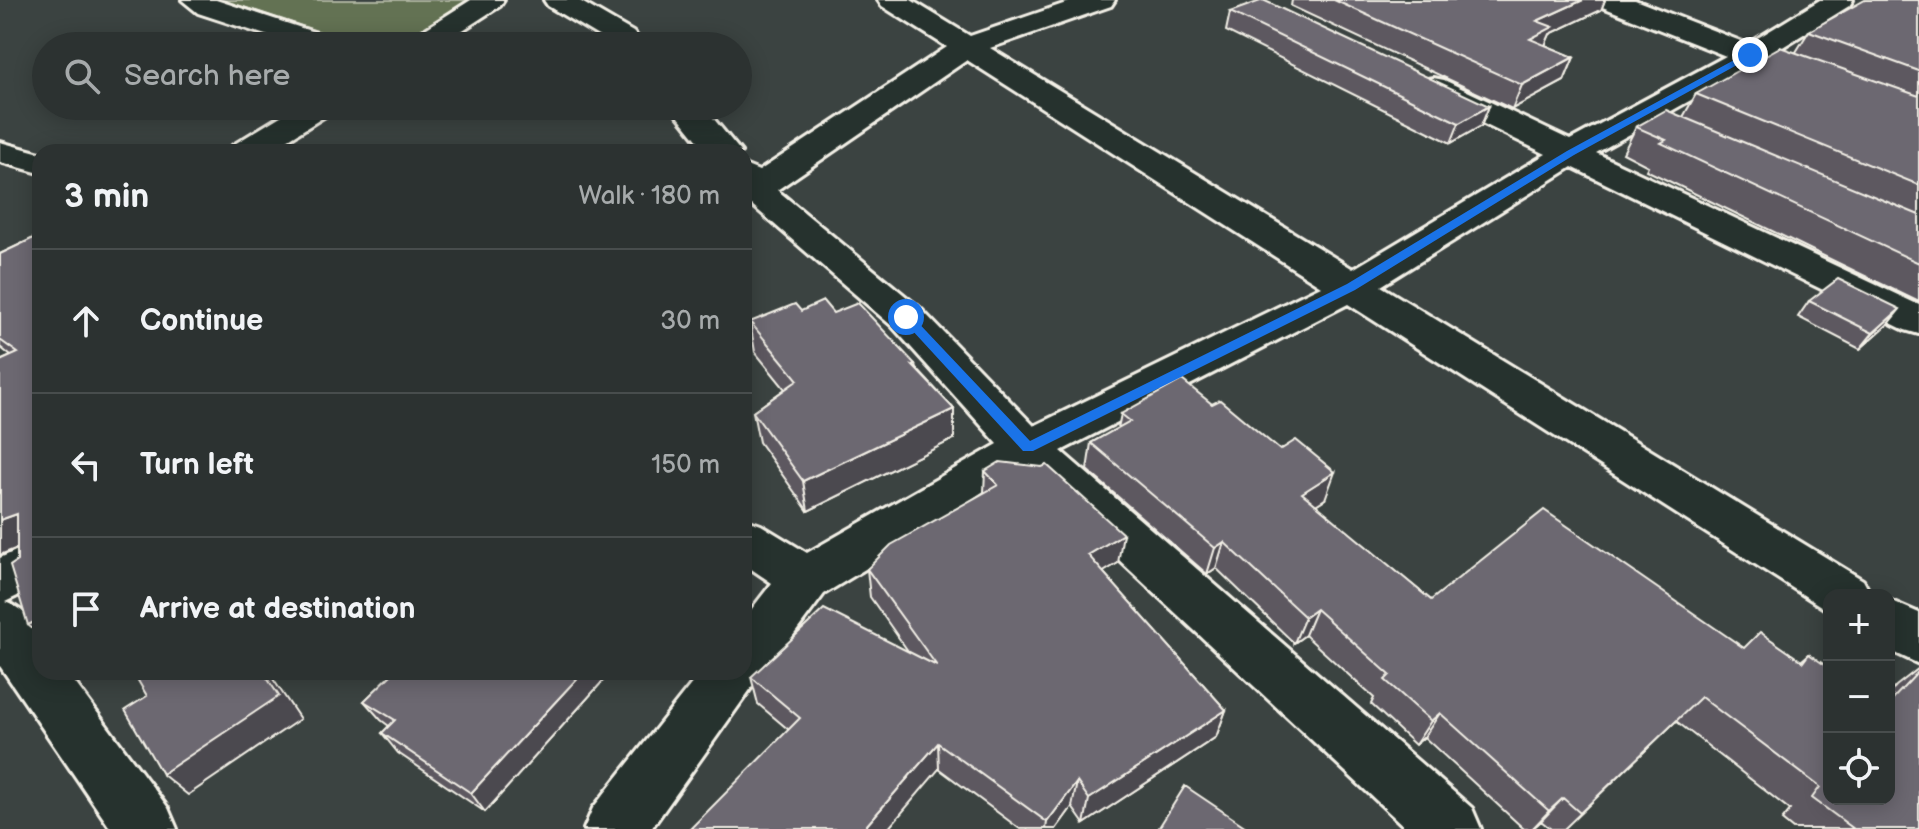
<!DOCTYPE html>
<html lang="en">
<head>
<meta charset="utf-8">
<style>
	body { margin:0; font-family:"Balsamiq Sans",sans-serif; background:#383e3d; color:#f1f3f6 }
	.controls { position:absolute; right:24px; bottom:24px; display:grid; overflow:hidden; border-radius:16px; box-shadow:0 4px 20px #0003 }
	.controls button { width:72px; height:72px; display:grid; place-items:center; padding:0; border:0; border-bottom:2px solid #484d4d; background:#2c3231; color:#f1f3f6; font:40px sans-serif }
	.stop { position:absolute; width:24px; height:24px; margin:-18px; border:6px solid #1a73e8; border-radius:50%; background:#fff }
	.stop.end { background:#1a73e8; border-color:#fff; box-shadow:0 2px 8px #0008 }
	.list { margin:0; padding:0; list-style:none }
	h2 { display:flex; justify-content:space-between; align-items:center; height:104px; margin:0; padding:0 32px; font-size:34px }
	h2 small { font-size:26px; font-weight:400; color:#a6aaab }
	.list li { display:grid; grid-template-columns:52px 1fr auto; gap:24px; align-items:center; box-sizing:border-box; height:144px; padding:0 32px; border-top:2px solid #484d4d }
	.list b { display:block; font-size:30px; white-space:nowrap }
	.list em { font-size:26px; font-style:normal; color:#a6aaab }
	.icon { flex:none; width:44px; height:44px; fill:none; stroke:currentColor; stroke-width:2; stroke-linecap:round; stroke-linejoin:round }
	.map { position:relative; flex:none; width:1919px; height:829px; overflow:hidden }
	.search { position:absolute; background:#2c3231; box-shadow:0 4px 20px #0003; left:32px; top:32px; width:720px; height:88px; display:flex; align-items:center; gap:20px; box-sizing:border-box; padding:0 28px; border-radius:44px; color:#a6aaab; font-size:30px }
	.panel { position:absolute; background:#2c3231; box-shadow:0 4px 20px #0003; left:32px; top:144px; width:720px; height:536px; border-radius:24px }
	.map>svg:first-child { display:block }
	.green { fill:#637253; stroke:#acb29e; stroke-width:2 }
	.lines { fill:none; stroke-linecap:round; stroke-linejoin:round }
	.street-casing { stroke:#f4f1e8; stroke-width:6 }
	.street { fill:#26332d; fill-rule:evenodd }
	.wall { fill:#5d5961; stroke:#f4f1e8; stroke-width:2 }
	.shaded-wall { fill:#4c484f; stroke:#f4f1e8; stroke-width:2 }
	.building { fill:#6c6771; stroke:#f4f1e8; stroke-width:2 }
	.route { fill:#1a73e8 }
</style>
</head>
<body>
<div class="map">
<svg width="1919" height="829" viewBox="0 0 1919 829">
	<rect width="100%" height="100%" fill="#3b4341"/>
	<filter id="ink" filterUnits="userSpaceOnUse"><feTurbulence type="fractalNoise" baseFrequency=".0125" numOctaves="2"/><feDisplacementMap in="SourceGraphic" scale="16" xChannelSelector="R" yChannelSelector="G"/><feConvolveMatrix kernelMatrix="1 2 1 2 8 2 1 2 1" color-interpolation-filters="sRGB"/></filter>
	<g filter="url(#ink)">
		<path class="green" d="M222 0H474L399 46H363Z"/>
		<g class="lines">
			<g class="street-casing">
				<path id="street" d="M182 0H216L338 40 343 46H299L198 13Z
					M471 0H504L500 6 438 46H403L408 40Z
					M544 0H578L633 32 646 46H615L548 6Z
					M878 0H911L970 36 1075 0H1115L1111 6 990 48 1353 269 1546 154 1422 94 1418 87 1422 80 1433 78 1444 80 1570 140 1726 56 1600 6 1596 0H1635L1748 44 1820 0H1853L1849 6 1773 53 1783 62 1779 68 1768 71 1752 66 1596 153 1919 305V334L1905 330 1572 167 1381 286 1863 580 1871 595H1829L1827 610 1348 304 1061 451 1472 808 1481 829H1407L1025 472 824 594 763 676 759 677 651 829H584L593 808 701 672H744V619L772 583 744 564V519L761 525 807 553 998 444 892 326 752 205 744 207V165L759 171 947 47 882 6ZM967 60 1321 286 1034 426 920 308 777 190Z
					M297 106H335L330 113 268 152H228L233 145Z
					M670 106H703L741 152H707Z
					M0 142 40 153V173L0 162Z
					M40 540V585L5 602C39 614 40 641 40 672H67L168 808 177 829H111L0 666V558Z
					M1889 600 1919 613V664L1889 650Z"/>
			</g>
			<use href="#street" class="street"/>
		</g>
		<path class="wall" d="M1292 0H1605L1601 10 1550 34 1545 45 1574 57 1564 81 1512 109 1291 6Z
			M1919 0V302L1646 170 1648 166 1623 153 1636 127 1683 117 1696 94 1796 52 1809 31Z
			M1230 12 1489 106 1481 126 1451 143 1226 31Z
			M40 235 17 561V548L0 555V361L11 356 0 347V254Z
			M1809 301 1887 325 1860 349 1798 317Z
			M801 311 833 313 915 364 916 368 954 409V439L808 511 759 442 753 412 785 389 755 352 750 322Z
			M1121 414 1325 499 1315 505 1431 600 1744 648 1801 661 1809 654 1889 799V694L1896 686 1919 668V829H1793L1782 820 1790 810 1676 721 1564 829H1551L1541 821 1532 829H1524L1424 737 1415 745 1371 704 1374 698 1305 635 1294 643 1216 568 1207 574 1087 470 1091 443 1118 428Z
			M985 471 1118 563 1103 572 1226 710 1216 737 1084 824 1072 807 1056 829H1020L939 769 789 730 758 704 751 677 908 651 870 597 867 569 984 492Z
			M394 672H611L485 812 398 753 382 733 389 726 381 720 364 701Z"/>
		<path class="shaded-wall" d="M1583 0H1605L1601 10 1550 34 1543 50 1521 62 1537 21Z
			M1574 57 1564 81 1512 109 1522 85Z
			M1489 106 1481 126 1451 143 1459 123Z
			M1900 309 1887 325 1860 349 1873 333Z
			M954 409V439L808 511 803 481Z
			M1335 472 1325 499 1292 520 1302 493Z
			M17 514 40 539 0 555V520Z
			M1123 534 1118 563 1084 584 1088 555Z
			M1224 542 1216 568 1207 574 1215 548Z
			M1316 609 1305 635 1294 643 1305 617Z
			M40 619V635L28 625Z
			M263 672H274L278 677 273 679 300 719 188 795 162 774Z
			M583 672H611L485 812 471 793Z
			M1226 710 1216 737 1084 824 1089 799Z
			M1440 713 1424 737 1415 745 1431 721Z
			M938 743 939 769 888 829H866V826Z
			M1077 782 1072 807 1056 829H1046L1047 822Z
			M1563 798 1541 821 1532 829 1549 811Z"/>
		<path class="building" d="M1263 0 1489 106 1459 123 1230 12Z
			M1334 0H1583L1537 21 1553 27 1530 39 1574 57 1522 85Z
			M1865 0H1919V71L1809 31Z
			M1780 47 1919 96V185L1696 94Z
			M1666 110 1919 215V263L1661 143 1666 140 1636 127Z
			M40 235V619L28 625 10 566 17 561V514L0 520V361L18 353 0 340V254Z
			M1838 279 1900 309 1873 333 1809 301Z
			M823 301 833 313 858 303 915 364 912 365 954 409 803 481 753 412 798 380 750 322 795 304 801 311Z
			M1182 380 1212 404 1220 400 1280 450 1296 440 1335 472 1302 493 1431 600 1544 510 1744 648 1760 632 1803 662 1809 654 1829 668V799H1889V703L1919 671V829H1854L1812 798 1820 787 1701 697 1580 813 1563 798 1549 811 1440 713 1431 721 1385 680 1390 675 1316 609 1305 617 1224 542 1215 548 1091 443 1130 421 1121 414Z
			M1000 462 1042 467 1047 465 1123 534 1088 555 1226 710 1089 799 1077 782 1047 822 938 743 866 826 869 829H690L800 718 751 677 824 609 937 666 867 569 891 545 998 485 985 471Z
			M133 672H263L279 696 162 774 125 710 147 696Z
			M394 672H583L471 793 382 733 395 720 364 701Z
			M1185 786 1249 829H1158Z"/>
	</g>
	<path class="route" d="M1747 53 1755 55 1574 155 1355 290 1033 451H1023L900 317 910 314 1030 441 1347 284 1567 151Z"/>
</svg>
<div class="controls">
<button>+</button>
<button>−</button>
<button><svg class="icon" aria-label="locate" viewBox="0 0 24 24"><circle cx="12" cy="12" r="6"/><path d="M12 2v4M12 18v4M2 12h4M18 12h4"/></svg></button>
</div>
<div class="stop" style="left:906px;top:317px"></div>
<div class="stop end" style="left:1750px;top:55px"></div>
<div class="search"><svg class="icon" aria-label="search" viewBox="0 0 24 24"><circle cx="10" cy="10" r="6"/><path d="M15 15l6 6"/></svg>Search here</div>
<section class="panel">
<h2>3 min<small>Walk · 180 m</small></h2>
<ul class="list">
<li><svg class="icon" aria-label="ahead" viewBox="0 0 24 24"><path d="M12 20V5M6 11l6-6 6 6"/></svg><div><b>Continue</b></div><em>30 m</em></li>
<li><svg class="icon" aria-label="left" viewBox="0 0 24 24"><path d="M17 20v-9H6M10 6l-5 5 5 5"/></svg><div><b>Turn left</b></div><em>150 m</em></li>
<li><svg class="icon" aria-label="arrive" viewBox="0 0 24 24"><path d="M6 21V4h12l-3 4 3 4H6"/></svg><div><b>Arrive at destination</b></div></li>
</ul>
</section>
</div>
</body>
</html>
